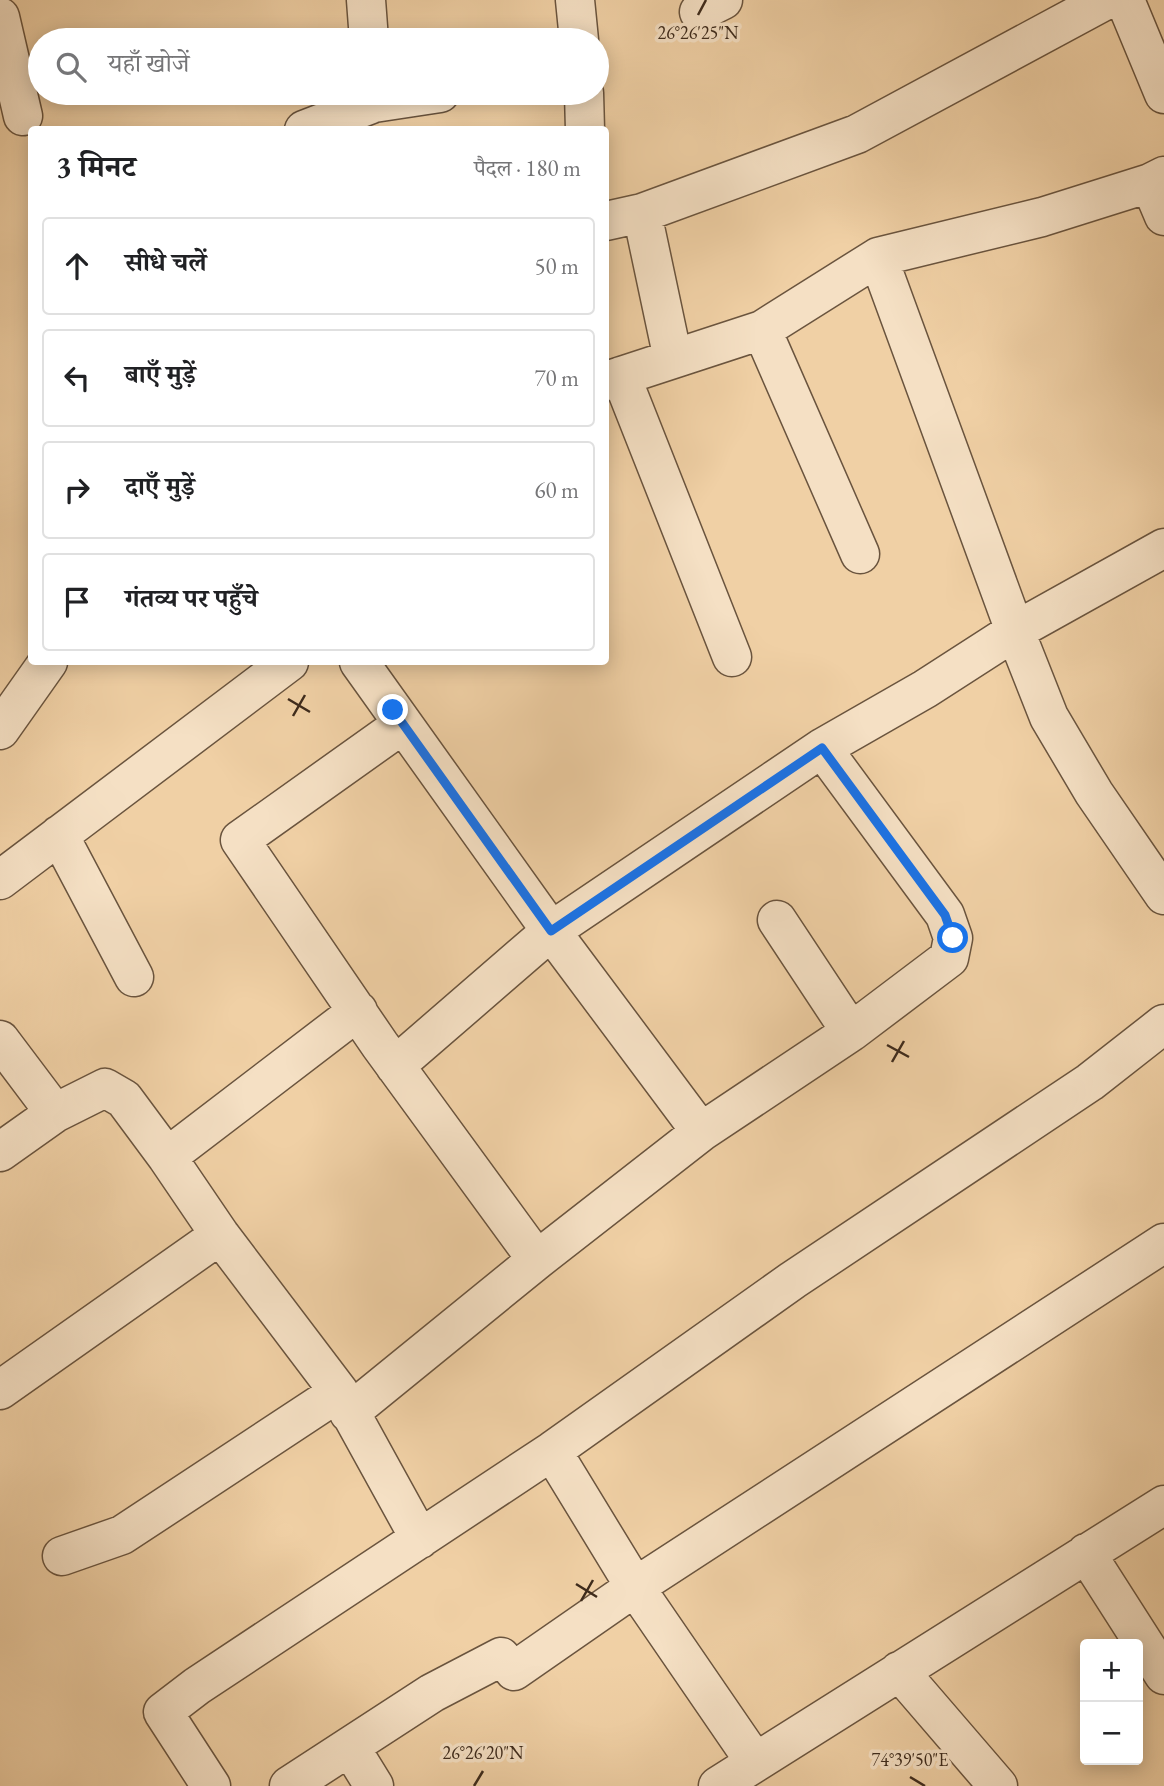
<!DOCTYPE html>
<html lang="hi">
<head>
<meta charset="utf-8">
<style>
	body { margin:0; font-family:"EB Garamond","Noto Serif Devanagari",serif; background:#f2f2f2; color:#202124 }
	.controls { position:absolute; right:21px; bottom:21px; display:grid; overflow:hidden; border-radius:7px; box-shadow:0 4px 18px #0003 }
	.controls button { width:63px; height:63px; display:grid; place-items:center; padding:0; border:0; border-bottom:2px solid #e0e0e0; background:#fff; color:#202124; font:35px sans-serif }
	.stop { position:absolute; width:21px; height:21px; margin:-16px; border:5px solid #1a73e8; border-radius:50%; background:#fff }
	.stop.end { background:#1a73e8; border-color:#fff; box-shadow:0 2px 7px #0008 }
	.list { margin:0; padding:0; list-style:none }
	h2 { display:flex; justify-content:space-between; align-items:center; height:91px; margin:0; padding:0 28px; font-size:30px }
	h2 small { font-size:23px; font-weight:400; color:#757577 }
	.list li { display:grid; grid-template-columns:46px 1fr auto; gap:21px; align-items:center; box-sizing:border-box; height:98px; margin:0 14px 14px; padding:0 14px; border:2px solid #e0e0e0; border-radius:7px }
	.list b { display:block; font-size:26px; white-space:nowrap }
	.list em { font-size:23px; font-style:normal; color:#757577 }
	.icon { flex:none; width:38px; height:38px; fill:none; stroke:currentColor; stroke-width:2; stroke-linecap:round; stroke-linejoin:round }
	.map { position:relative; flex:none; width:1164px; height:1786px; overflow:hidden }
	.search { position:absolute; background:#fff; box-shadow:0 4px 18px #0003; left:28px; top:28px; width:581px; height:77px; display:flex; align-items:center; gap:18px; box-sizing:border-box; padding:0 24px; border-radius:38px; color:#757577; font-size:26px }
	.panel { position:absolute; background:#fff; box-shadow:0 4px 18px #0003; left:28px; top:126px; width:581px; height:539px; border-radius:7px }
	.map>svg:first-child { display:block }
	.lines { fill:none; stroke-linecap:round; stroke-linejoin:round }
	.minor-casing { stroke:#6a543e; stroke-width:41 }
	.minor { stroke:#f5e0c4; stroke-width:38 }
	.route { stroke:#1a73e8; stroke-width:9 }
	.ticks { fill:none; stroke:#3e2b1c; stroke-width:2.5 }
	.ticks-label { font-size:18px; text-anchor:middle; fill:#3e2b1c; stroke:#f5e0c4; stroke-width:7; stroke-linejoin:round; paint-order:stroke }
</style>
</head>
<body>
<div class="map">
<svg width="1164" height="1786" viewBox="0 0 1164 1786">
	<rect width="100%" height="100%" fill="#f0d0a5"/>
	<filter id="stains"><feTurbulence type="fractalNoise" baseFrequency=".00286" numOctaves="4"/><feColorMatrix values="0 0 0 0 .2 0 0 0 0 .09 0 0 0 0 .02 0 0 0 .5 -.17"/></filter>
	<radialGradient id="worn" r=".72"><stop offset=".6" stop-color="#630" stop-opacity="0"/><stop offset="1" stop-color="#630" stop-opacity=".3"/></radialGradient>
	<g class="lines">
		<g class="minor-casing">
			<path id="minor" d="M366 0 369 40
				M575 0 579 40
				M1125 0 1164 94
				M699 12 723 0
				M0 17 23 116
				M373 93 374 103 440 93
				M584 93 585 130
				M304 130 374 103
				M1150 183 1164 216
				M642 213 673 359
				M606 221 642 213 857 134 1106 0
				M878 257 1015 631 1049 717 1094 793 1164 895
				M762 330 878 257 1042 217 1150 183 1164 176
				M621 376 732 657
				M606 381 762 330 860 554
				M359 662 551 931 701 1132
				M403 724 240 840 380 1045 537 1260
				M0 730 48 662
				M59 835 134 977
				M0 880 289 662
				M777 920 851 1032
				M0 1040 55 1113
				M395 1066 551 931 822 748 925 689 1015 631 1164 548
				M0 1152 55 1113 105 1088 124 1099 167 1157 220 1235 339 1392 420 1539
				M167 1157 358 1011
				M0 1390 220 1235
				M349 1413 537 1260 701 1132 851 1032 949 958 953 938 945 915 822 748
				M552 1451 635 1587 755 1762
				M1086 1553 1164 1675
				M62 1556 122 1535 339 1392
				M514 1671 635 1587 1164 1243
				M899 1671 998 1786
				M350 1747 374 1786
				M211 1786 163 1712 197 1686 552 1451 793 1280 1090 1082 1164 1024
				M289 1786 432 1693 501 1657
				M718 1786 1164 1505"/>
		</g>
		<use href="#minor" class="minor"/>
	</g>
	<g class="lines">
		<path class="route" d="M393 710 551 931 822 748 945 915 953 938"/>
	</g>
	<path class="ticks" d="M698 15 706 0M288 699 310 712M293 716 305 695M887 1045 909 1057M892 1062 904 1041M576 1584 597 1597M581 1601 593 1580M910 1777 925 1786M474 1786 483 1771"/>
	<g class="ticks-label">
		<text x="698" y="39">26°26'25"N</text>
		<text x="483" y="1759">26°26'20"N</text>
		<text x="910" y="1766">74°39'50"E</text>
	</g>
	<rect width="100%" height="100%" filter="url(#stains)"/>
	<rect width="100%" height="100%" fill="url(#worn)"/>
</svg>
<div class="controls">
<button>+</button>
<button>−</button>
</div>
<div class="stop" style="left:953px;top:938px"></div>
<div class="stop end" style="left:393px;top:710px"></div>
<div class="search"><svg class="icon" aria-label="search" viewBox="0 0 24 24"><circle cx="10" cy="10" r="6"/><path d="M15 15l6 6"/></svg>यहाँ खोजें</div>
<section class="panel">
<h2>3 मिनट<small>पैदल · 180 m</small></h2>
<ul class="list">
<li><svg class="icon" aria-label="ahead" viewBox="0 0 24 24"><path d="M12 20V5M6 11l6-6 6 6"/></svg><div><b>सीधे चलें</b></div><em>50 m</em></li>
<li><svg class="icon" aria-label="left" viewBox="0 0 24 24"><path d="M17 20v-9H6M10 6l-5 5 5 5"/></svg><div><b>बाएँ मुड़ें</b></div><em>70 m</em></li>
<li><svg class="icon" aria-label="right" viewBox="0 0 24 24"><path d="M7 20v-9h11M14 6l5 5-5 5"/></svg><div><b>दाएँ मुड़ें</b></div><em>60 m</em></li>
<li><svg class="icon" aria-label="arrive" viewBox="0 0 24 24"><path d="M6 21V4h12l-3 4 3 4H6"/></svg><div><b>गंतव्य पर पहुँचे</b></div></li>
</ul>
</section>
</div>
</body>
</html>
